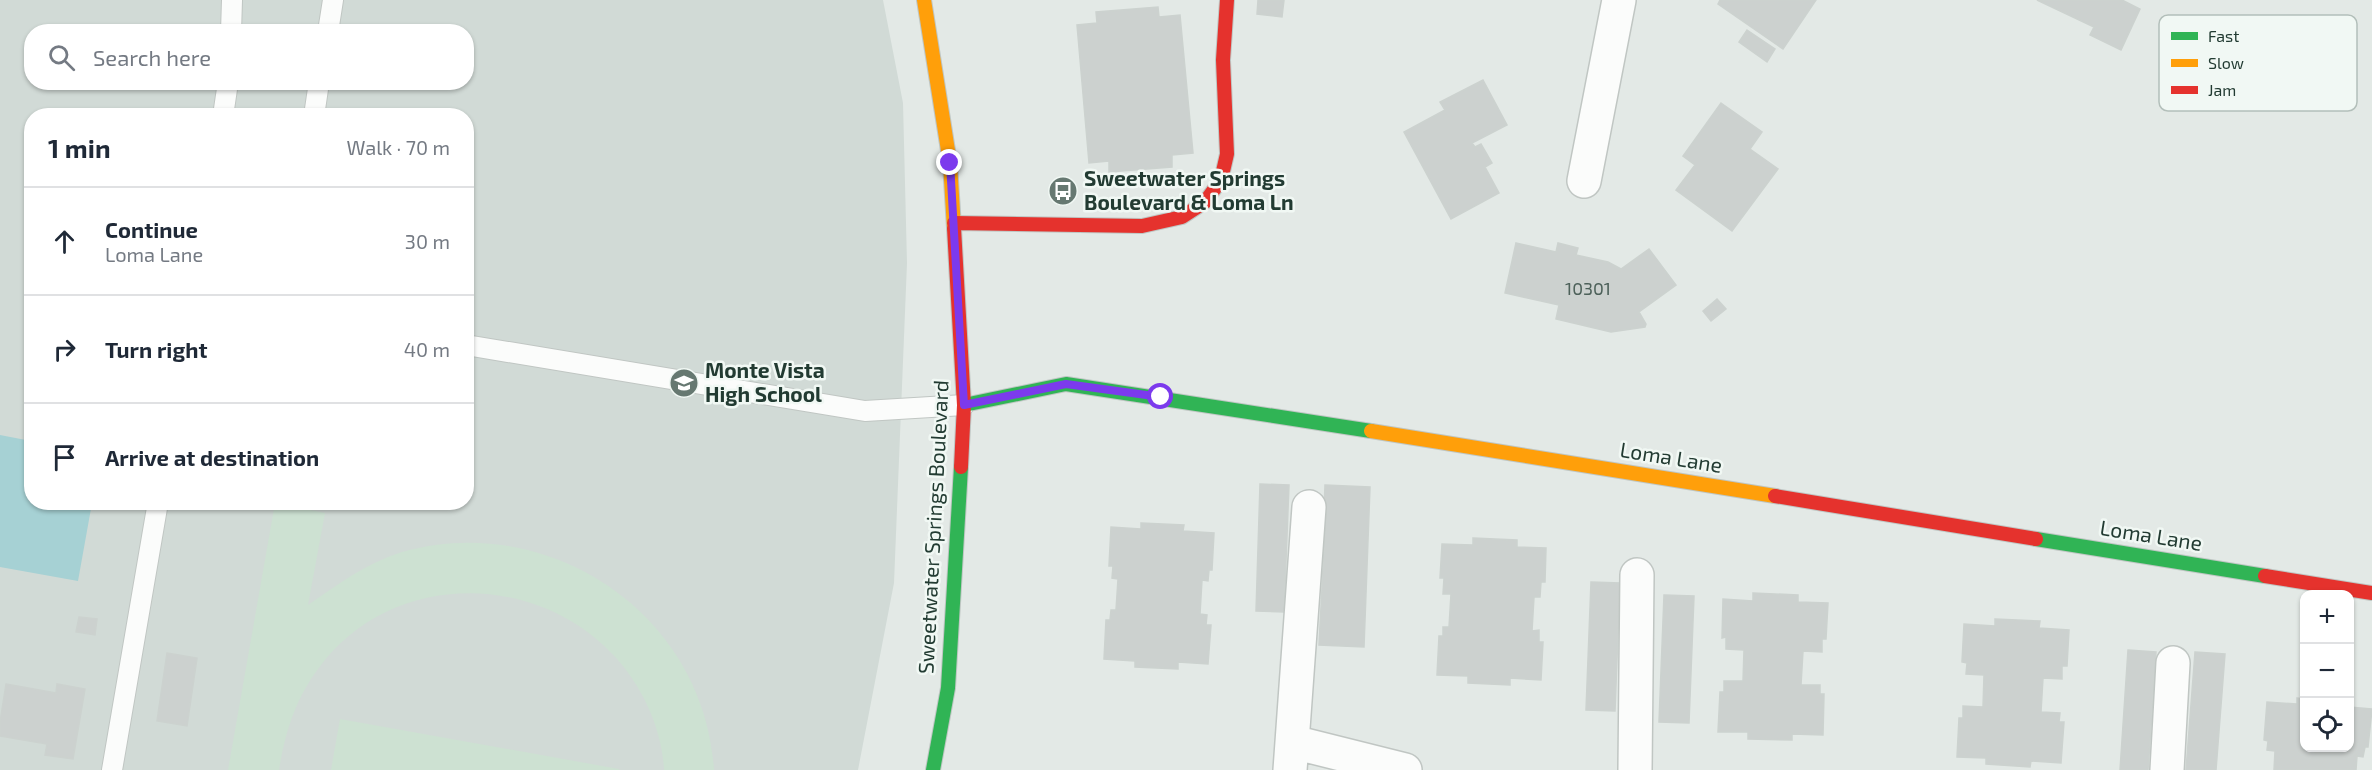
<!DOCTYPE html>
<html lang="en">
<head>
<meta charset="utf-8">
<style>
	body { margin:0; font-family:"Exo 2",sans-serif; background:#f2f2f3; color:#1f2937 }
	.controls { position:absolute; right:18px; bottom:18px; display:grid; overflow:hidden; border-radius:12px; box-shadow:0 2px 4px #0004 }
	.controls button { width:54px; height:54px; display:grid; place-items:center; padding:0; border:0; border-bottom:2px solid #e0e1e3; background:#fff; color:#1f2937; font:30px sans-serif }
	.stop { position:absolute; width:18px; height:18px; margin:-14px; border:4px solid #7c3aed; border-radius:50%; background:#fff }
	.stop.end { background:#7c3aed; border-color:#fff; box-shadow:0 2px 6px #0008 }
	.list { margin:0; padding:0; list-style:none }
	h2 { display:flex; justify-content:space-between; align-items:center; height:78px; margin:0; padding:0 24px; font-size:26px }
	h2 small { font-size:20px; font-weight:400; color:#747a83 }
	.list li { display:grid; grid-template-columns:39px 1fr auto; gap:18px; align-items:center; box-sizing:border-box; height:108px; padding:0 24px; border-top:2px solid #e0e1e3 }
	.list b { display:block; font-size:22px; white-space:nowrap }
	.list p { margin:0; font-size:20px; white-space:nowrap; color:#747a83 }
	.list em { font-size:20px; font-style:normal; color:#747a83 }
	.icon { flex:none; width:33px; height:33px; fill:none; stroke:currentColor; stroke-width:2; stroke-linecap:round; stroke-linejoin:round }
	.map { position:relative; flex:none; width:2372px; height:770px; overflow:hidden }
	.search { position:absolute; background:#fff; box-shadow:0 2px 4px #0004; left:24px; top:24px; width:450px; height:66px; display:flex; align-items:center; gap:15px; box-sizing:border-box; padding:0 21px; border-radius:24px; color:#747a83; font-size:22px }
	.panel { position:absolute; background:#fff; box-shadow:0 2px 4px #0004; left:24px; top:108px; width:450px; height:402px; border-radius:24px }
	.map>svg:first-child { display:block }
	.built { fill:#d1dad6; fill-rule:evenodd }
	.green { fill:#cde1d2 }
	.water { fill:#a6d1d4 }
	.building { fill:#ccd1cf; stroke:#ccd2cf; stroke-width:1.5 }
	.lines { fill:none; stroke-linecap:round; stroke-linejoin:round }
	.lane-casing { stroke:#c0c6c3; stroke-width:22 }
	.street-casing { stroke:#c0c6c3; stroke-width:36 }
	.fast-casing { stroke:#bfc6c3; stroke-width:16 }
	.slow-casing { stroke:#bfc6c3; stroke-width:16 }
	.jam-casing { stroke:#bfc6c3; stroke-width:16 }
	.lane { stroke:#fbfcfb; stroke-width:20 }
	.street { stroke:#fbfcfb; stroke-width:33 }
	.fast { stroke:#30b455; stroke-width:14 }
	.slow { stroke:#ff9f0a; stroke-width:14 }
	.jam { stroke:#e5322d; stroke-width:14 }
	.route { stroke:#7c3aed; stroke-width:8 }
	.labels { text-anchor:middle; stroke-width:5; stroke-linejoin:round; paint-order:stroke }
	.number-label { font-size:18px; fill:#4d615a }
	.poi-label { font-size:21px; font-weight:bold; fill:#223b32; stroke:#f1f8f4; text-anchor:start }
	.street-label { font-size:21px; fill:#223b32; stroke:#f1f8f4 }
	.key { fill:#f1f8f4; stroke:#b3bfba; stroke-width:1.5 }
	.key-label { font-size:16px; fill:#223b32 }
</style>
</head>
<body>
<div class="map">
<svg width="2372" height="770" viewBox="0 0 2372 770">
	<rect width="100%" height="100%" fill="#e3e9e6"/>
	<path class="built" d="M0 0H883L903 103 907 263 894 583 858 770H0ZM32 32H466V82H32ZM32 116H466V502H32Z"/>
	<path class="green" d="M275 503 325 513 308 605C338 584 367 563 402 552 550 510 705 615 714 770H664C662 732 646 695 623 666 545 570 392 567 318 669 295 700 285 733 279 770H228Z
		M340 719 619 769V770H331Z"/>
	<path class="water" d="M0 435 31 441 32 502 92 503 78 581 0 567Z"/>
	<path class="building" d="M1258 0H1284L1282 17 1257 14Z
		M1720 0H1816L1783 49 1718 4Z
		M2037 0H2122L2140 9 2121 50 2090 35 2094 27Z
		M1158 7 1159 17 1180 15 1193 153 1172 155V167L1109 172V161L1089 163 1077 25 1097 23 1096 12Z
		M1747 30 1775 49 1767 62 1739 42Z
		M1483 80 1507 125 1472 143 1475 147 1481 144 1492 163 1485 167 1499 193 1451 219 1404 132 1445 110 1440 102Z
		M1721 103 1762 132 1750 149 1778 169 1732 231 1676 190 1695 165 1683 156Z
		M1516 243 1556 252 1558 243 1578 248 1576 255 1608 262 1621 269 1649 249 1676 285 1639 312 1646 324 1645 327 1611 332 1556 319 1559 305 1505 293Z
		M1717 299 1726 309 1711 321 1703 311Z
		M1260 484 1289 485 1284 612 1256 611Z
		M1325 485 1370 487 1364 647 1319 645 1326 512 1324 511Z
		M1141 523 1184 525 1183 531 1214 533 1212 570H1209L1208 581 1202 580 1200 614 1207 615 1206 625H1211L1208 664 1178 662V669L1135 667V661L1104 659 1106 620H1110L1111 610H1116L1118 579 1112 578 1113 566H1109L1111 527 1141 529Z
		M1473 538 1517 540V547L1546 548 1545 582H1541L1540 597H1534L1532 631 1539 630V642H1543L1541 680 1510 678V685L1468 683V676L1437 675 1439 636H1443V627H1449L1451 594H1443L1444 578H1440L1442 544 1473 545Z
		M1591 582 1620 583 1615 711 1586 710Z
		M1753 593 1798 595V602L1828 603 1826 639H1822V652L1803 651 1801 685H1820V694H1824L1823 735 1792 734V740L1748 739V732H1718L1720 692H1724V681H1743L1744 650 1726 649V637L1722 638 1723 599 1753 601Z
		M1664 595 1694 596 1689 723 1659 722Z
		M79 617 97 619 95 635 76 632Z
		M1995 619 2040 621 2039 628 2069 630 2067 666H2062V679L2043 678 2041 712 2060 713 2059 722H2064L2061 763 2031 761 2030 767 1986 764V758L1957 757 1959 718H1963V706L1983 707 1984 675 1966 674 1967 663 1962 662 1964 624 1995 626Z
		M2128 650 2156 652 2148 770H2120Z
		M2195 652 2225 654 2216 770H2186Z
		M167 653 197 658 187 726 157 721Z
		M6 684 56 693 57 684 85 689 73 759 45 755 47 744 0 736V722Z
		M2297 698 2304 699V748H2350V707L2372 709 2368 747H2365L2363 757 2357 756 2356 770H2274L2275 751 2267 750 2268 741 2264 740 2267 702 2297 704Z"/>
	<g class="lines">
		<g class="lane-casing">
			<path id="lane" d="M231 32 232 0
				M328 32 333 0
				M223 116 228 82
				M314 116 319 82
				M466 345 865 411 964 405
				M112 770 158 502"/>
		</g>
		<g class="street-casing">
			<path id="street" d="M1584 181 1619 0
				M1293 742 1405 770
				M1290 770 1309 507
				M1635 770 1637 575
				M2167 770 2173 663"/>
		</g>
		<g class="fast-casing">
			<path id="fast" d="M964 405 1066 384 1371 431
				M2036 539 2265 576
				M933 770 948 688 961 467"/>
		</g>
		<g class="slow-casing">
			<path id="slow" d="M924 0 950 163 954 228
				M1371 431 1775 496"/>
		</g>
		<g class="jam-casing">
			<path id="jam" d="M954 223 1142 226 1182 217 1205 202 1221 180 1227 154 1223 60 1227 0
				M954 228 964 405 961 467
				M1775 496 2036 539
				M2265 576 2372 593"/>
		</g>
		<use href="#lane" class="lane"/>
		<use href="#street" class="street"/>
		<use href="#fast" class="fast"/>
		<use href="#slow" class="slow"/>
		<use href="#jam" class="jam"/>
	</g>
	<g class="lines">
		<path class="route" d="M950 163 964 405 1066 384 1161 397"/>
	</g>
	<defs>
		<g id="bus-disc" transform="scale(1.5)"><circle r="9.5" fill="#667871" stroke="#f1f8f4"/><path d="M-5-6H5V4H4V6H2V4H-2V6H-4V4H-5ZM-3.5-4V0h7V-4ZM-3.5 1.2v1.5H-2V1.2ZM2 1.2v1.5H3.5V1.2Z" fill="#fff"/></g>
		<g id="school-disc" transform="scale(1.5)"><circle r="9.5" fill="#667871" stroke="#f1f8f4"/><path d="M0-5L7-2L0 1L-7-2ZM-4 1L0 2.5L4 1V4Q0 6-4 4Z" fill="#fff"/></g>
	</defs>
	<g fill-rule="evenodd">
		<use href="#bus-disc" x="1063" y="191"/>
		<use href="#school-disc" x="684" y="383"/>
	</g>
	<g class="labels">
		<g class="number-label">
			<text x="1588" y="295">10301</text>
		</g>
		<g class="poi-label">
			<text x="1084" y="186">Sweetwater Springs<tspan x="1084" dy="24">Boulevard &amp; Loma Ln</tspan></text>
			<text x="705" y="378">Monte Vista<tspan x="705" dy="24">High School</tspan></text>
		</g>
		<g class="street-label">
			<text transform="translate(1671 458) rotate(9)" y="7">Loma Lane</text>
			<text transform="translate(934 527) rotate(-87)" y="7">Sweetwater Springs Boulevard</text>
			<text transform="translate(2151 536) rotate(9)" y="7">Loma Lane</text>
		</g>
	</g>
	<rect x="2159" y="15" width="198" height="96" rx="9" class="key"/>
	<rect x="2171" y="32" width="27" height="8" fill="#30b455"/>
	<rect x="2171" y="59" width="27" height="8" fill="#ff9f0a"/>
	<rect x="2171" y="86" width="27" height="8" fill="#e5322d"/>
	<g class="key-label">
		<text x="2208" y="42">Fast</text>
		<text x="2208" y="69">Slow</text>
		<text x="2208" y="96">Jam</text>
	</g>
</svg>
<div class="controls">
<button>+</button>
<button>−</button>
<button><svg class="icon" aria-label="locate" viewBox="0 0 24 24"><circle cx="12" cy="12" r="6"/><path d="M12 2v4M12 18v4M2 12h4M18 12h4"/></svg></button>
</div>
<div class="stop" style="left:1161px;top:397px"></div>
<div class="stop end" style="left:950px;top:163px"></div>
<div class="search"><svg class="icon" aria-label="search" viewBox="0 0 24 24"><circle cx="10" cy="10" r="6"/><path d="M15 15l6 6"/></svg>Search here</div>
<section class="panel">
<h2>1 min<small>Walk · 70 m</small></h2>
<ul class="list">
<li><svg class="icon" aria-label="ahead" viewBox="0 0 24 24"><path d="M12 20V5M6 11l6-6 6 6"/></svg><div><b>Continue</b><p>Loma Lane</p></div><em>30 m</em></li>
<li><svg class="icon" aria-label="right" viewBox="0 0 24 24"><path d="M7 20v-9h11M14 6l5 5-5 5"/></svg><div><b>Turn right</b></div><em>40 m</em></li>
<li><svg class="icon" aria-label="arrive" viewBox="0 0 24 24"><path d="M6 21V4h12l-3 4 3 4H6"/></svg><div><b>Arrive at destination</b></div></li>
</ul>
</section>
</div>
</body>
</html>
